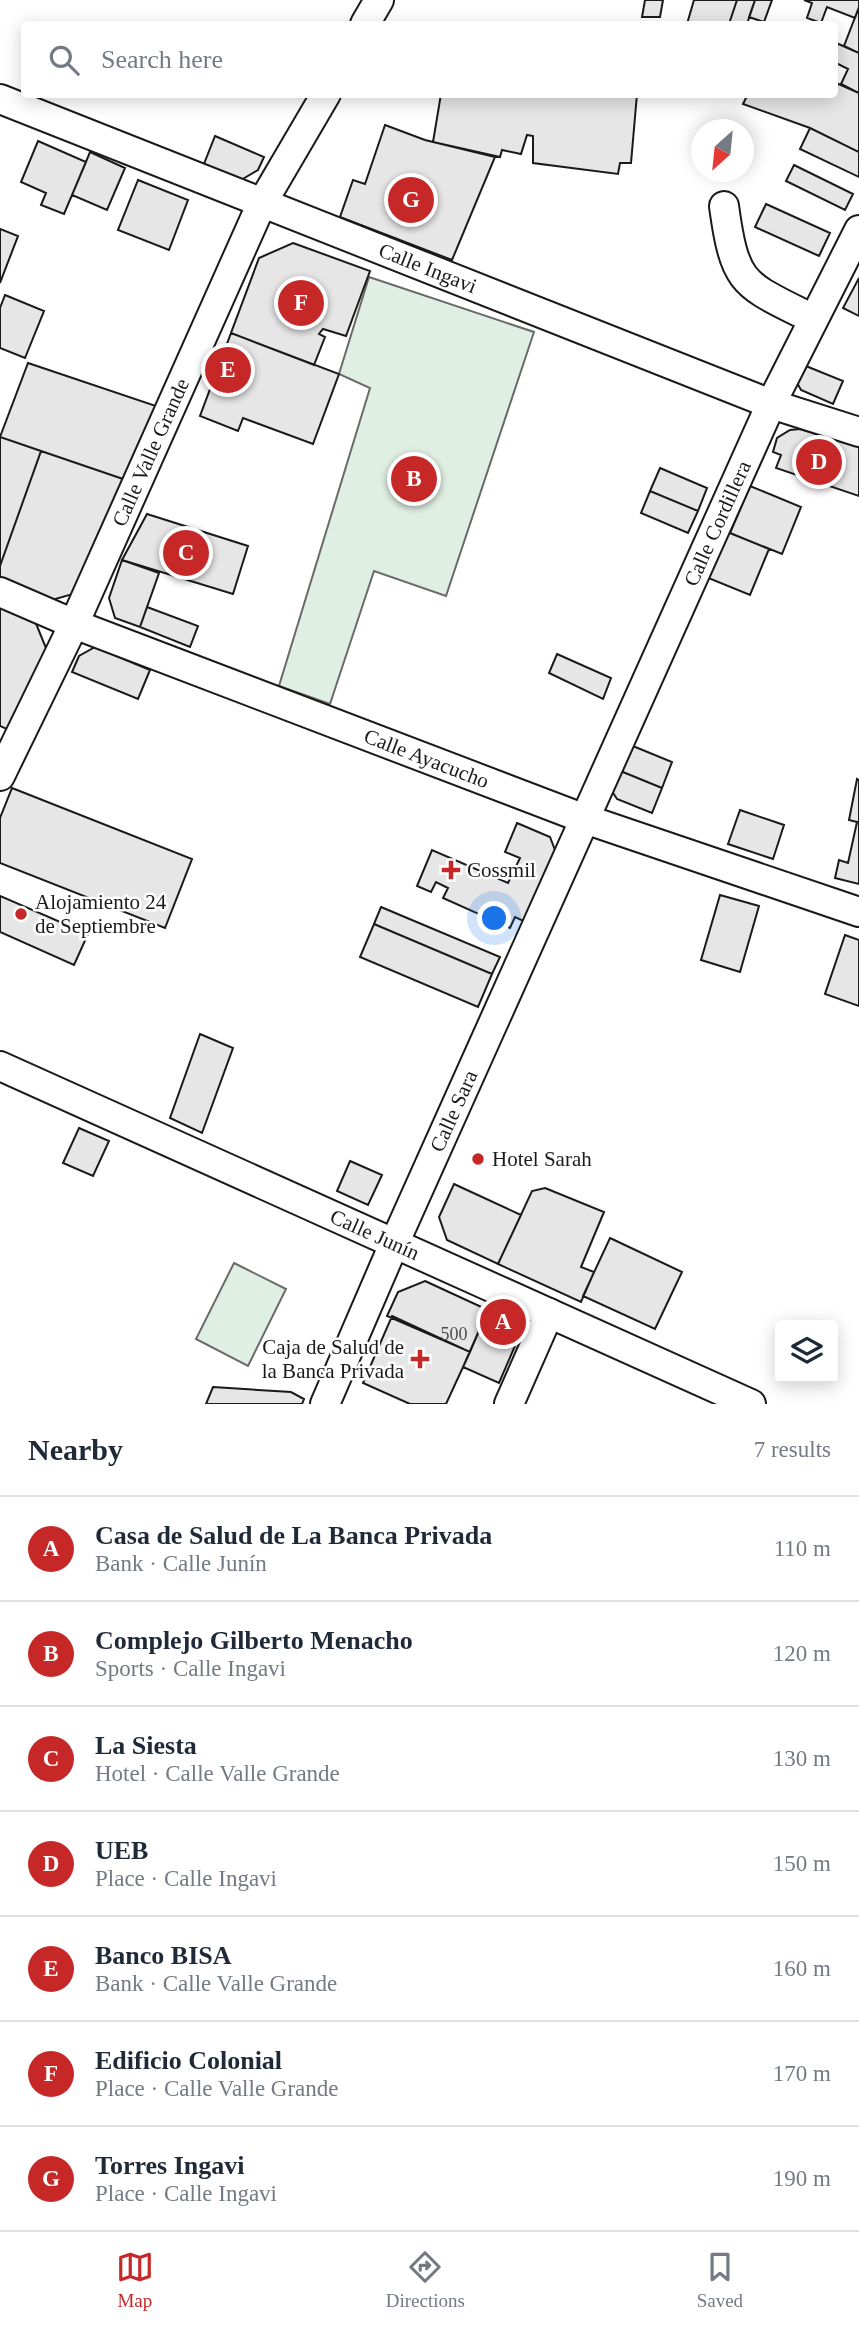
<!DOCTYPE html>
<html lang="en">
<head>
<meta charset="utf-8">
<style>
	body { margin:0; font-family:"Times New Roman",serif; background:#f6f6f7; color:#1f2937 }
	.controls { position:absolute; right:21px; bottom:21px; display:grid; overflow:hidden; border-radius:7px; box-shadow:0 4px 18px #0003 }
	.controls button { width:63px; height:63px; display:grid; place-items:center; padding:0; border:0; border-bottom:2px solid #e0e1e3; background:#fff; color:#1f2937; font:35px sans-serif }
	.compass { position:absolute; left:691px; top:119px; width:63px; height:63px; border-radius:50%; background:#fff; box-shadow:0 4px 18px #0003; rotate:207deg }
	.you { position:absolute; left:495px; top:919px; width:24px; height:24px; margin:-18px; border:5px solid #fff; border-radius:50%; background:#1a73e8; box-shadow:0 0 0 10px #1a73e833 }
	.badge { display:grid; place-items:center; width:46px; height:46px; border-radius:50%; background:#c62828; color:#fff; font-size:23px; font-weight:700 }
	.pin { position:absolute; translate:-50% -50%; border:4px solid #fff; box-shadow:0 2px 7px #0006 }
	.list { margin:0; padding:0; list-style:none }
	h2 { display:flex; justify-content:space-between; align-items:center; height:91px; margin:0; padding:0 28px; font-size:30px }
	h2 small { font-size:23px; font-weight:400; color:#747a83 }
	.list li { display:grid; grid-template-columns:46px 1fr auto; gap:21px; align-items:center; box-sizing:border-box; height:105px; padding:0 28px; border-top:2px solid #e0e1e3 }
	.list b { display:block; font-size:26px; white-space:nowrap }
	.list p { margin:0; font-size:23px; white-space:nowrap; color:#747a83 }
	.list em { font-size:23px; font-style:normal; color:#747a83 }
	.icon { flex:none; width:38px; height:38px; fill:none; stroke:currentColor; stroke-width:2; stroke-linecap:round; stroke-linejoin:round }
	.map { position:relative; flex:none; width:859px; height:1404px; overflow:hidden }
	.search { position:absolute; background:#fff; box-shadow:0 4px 18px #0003; left:21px; right:21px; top:21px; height:77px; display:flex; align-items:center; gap:18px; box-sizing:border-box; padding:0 24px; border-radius:7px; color:#747a83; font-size:26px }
	.sheet { height:826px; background:#fff }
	nav { display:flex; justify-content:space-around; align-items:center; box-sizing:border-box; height:98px; border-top:2px solid #e0e1e3; background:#fff; font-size:19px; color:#747a83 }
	nav a { display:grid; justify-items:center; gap:4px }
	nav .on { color:#c62828 }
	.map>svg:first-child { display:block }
	.green { fill:#e0efe3; stroke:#6a6a6a; stroke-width:2 }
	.building { fill:#e6e6e6; stroke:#1a1a1a; stroke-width:2 }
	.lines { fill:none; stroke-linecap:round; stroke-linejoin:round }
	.minor-casing { stroke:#1a1a1a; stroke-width:32 }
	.minor { stroke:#fff; stroke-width:28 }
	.poi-dot { fill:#c62828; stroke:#fff; stroke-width:2.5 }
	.labels { text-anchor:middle; stroke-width:5; stroke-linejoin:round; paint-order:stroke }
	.number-label { font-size:18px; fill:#4d4d4d }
	.street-label { font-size:21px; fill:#1a1a1a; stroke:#fff }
	.poi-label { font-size:21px; fill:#1a1a1a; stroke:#fff; text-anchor:start }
</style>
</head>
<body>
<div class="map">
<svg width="859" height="1404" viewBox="0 0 859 1404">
	<rect width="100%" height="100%" fill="#fff"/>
	<path class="green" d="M369 277 534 332 446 596 374 571 330 704 279 686 370 388 339 374Z
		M234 1263 286 1289 248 1366 196 1339Z"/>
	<path class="building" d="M645 0H663L660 17H642Z
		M694 0H737L729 24H687Z
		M737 0H755L747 24H729Z
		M755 0H772L764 22 749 17Z
		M804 0H859V7L855 18 827 7 821 23 807 18 812 3Z
		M859 7V53L844 46Z
		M834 42 859 53V93L841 84 848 69 834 62Z
		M834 82 859 93V152L810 128 743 104 748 94H834Z
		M441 94H637L631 163H620L618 174 533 163V136L527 135 521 154 502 150 500 157 433 142Z
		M385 125 425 140 495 157 452 260 340 217 353 180 365 184Z
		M810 128 859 152V177L800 149Z
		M215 136 264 157 258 170 236 183 202 169Z
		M38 141 86 162 64 214 41 205 46 193 21 182Z
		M90 152 125 168 107 210 72 195Z
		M794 165 853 194 845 210 786 181Z
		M138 180 188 200 169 250 118 230Z
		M766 204 830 233 819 256 755 227Z
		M0 229 18 236 0 283Z
		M293 243 370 271 346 336 323 329 319 334 325 337 314 365 231 333 259 258Z
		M859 278V316L843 308Z
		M5 295 44 311 25 358 0 348V308Z
		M231 333 339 374 313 444 243 418 238 431 200 416Z
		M28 363 159 407 126 480 0 437Z
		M801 364 843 381 833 404 801 390 795 379Z
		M800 429 859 447V496L776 468 781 455 773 452 777 438 790 430Z
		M0 437 41 451 0 566Z
		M41 451 126 480 73 594 52 600 0 577V566Z
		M660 468 707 488 698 511 650 491Z
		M750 486 801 507 782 554 730 533Z
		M650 491 698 511 688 533 641 513Z
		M147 514 248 546 233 594 122 560Z
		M720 529 769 549 750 595 701 575Z
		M122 560 159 573 140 627 115 618 109 598Z
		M0 607 35 621 48 653 11 731 0 726Z
		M147 607 198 626 190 647 140 627Z
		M95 647 150 670 138 699 72 672 79 656Z
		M557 654 611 678 603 699 549 673Z
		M628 744 672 762 662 788 618 770Z
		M618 770 662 788 652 813 617 799 610 788Z
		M857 779 859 780V884L835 878 839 860 848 863 857 822 849 820Z
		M12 788 192 859 165 928 0 863V818Z
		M740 810 784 825 773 859 728 844Z
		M517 823 550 837 558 858 530 924 515 917 510 928 443 898 448 888 436 882 431 892 417 886 432 850 508 883 520 858 505 852Z
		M720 895 759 906 740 972 701 960Z
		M0 896 88 934 74 965 0 932Z
		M381 907 500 957 492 974 374 924Z
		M374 924 492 974 478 1007 360 957Z
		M845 935 859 940V1006L825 994Z
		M200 1034 233 1048 202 1133 170 1118Z
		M79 1128 109 1141 93 1176 63 1163Z
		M350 1161 382 1175 368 1205 337 1191Z
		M454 1184 521 1215 498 1264 447 1240 439 1217Z
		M545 1188 604 1212 581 1267 594 1272 581 1302 498 1264 532 1191Z
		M610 1238 682 1272 655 1329 583 1296Z
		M425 1281 488 1310 470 1352 387 1316 398 1292Z
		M488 1310 524 1325 499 1383 463 1367Z
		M392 1316 470 1352 446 1404H410L363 1383Z
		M213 1387 291 1392 304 1399 302 1404H206Z"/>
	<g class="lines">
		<g class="minor-casing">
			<g id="minor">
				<path d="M365 24 379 0"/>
				<path id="s1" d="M0 99 771 404 859 432"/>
				<path d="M724 206C735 287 744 284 813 319"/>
				<path id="s2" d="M0 592 74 624 585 819 859 912"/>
				<path id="s3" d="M0 776 74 624 261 205 326 94"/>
				<path id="s4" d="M0 1066 751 1404"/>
				<path id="s5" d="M325 1404 394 1244 771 404 859 230"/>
				<path d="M509 1404 549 1313"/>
			</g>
		</g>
		<use href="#minor" class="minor"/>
	</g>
	<g class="poi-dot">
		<path d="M447.5 859.5h7v7h7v7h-7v7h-7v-7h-7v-7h7z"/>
		<circle cx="21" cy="914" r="7"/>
		<circle cx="478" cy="1159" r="7"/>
		<path d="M416.5 1348.5h7v7h7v7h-7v7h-7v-7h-7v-7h7z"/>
	</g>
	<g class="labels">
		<g class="number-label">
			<text x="454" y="1340">500</text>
		</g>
		<g class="street-label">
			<text dy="7" stroke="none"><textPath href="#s1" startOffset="460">Calle Ingavi</textPath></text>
			<text dy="7" stroke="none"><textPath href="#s3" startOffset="357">Calle Valle Grande</textPath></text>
			<text dy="7" stroke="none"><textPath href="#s5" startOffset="964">Calle Cordillera</textPath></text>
			<text dy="7" stroke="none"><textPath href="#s2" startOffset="458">Calle Ayacucho</textPath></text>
			<text dy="7" stroke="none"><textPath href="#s5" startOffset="320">Calle Sara</textPath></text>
			<text dy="7" stroke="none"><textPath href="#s4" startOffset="411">Calle Junín</textPath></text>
		</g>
		<g class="poi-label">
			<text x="467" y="877">Cossmil</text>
			<text x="35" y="909">Alojamiento 24<tspan x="35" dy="24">de Septiembre</tspan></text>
			<text x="492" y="1166">Hotel Sarah</text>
			<text x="404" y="1354" text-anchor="end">Caja de Salud de<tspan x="404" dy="24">la Banca Privada</tspan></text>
		</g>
	</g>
</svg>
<div class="controls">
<button><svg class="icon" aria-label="layers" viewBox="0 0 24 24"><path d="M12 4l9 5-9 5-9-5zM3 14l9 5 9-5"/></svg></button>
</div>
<svg class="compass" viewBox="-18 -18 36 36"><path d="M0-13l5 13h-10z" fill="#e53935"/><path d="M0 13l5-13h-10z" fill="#747a83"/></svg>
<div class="you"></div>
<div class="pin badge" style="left:503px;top:1322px">A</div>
<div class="pin badge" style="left:414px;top:479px">B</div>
<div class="pin badge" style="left:186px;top:553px">C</div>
<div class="pin badge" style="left:819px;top:462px">D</div>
<div class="pin badge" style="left:228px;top:370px">E</div>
<div class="pin badge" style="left:301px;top:303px">F</div>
<div class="pin badge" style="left:411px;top:200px">G</div>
<div class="search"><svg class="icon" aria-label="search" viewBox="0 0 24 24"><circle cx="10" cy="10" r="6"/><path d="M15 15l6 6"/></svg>Search here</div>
</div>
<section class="sheet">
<h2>Nearby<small>7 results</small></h2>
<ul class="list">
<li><span class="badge">A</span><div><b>Casa de Salud de La Banca Privada</b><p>Bank · Calle Junín</p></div><em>110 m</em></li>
<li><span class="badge">B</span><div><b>Complejo Gilberto Menacho</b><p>Sports · Calle Ingavi</p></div><em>120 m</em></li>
<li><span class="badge">C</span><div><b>La Siesta</b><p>Hotel · Calle Valle Grande</p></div><em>130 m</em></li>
<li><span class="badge">D</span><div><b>UEB</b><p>Place · Calle Ingavi</p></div><em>150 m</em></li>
<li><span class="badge">E</span><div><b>Banco BISA</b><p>Bank · Calle Valle Grande</p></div><em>160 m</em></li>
<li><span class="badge">F</span><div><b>Edificio Colonial</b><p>Place · Calle Valle Grande</p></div><em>170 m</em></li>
<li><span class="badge">G</span><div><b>Torres Ingavi</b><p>Place · Calle Ingavi</p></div><em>190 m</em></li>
</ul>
</section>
<nav>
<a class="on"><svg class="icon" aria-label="map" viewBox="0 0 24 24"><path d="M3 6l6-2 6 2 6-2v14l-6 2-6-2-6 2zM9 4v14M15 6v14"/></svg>Map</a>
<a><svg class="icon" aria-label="directions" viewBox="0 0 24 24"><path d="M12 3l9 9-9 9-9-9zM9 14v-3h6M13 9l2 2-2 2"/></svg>Directions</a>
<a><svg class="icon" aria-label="saved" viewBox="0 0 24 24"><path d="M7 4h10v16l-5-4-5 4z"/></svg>Saved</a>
</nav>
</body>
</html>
